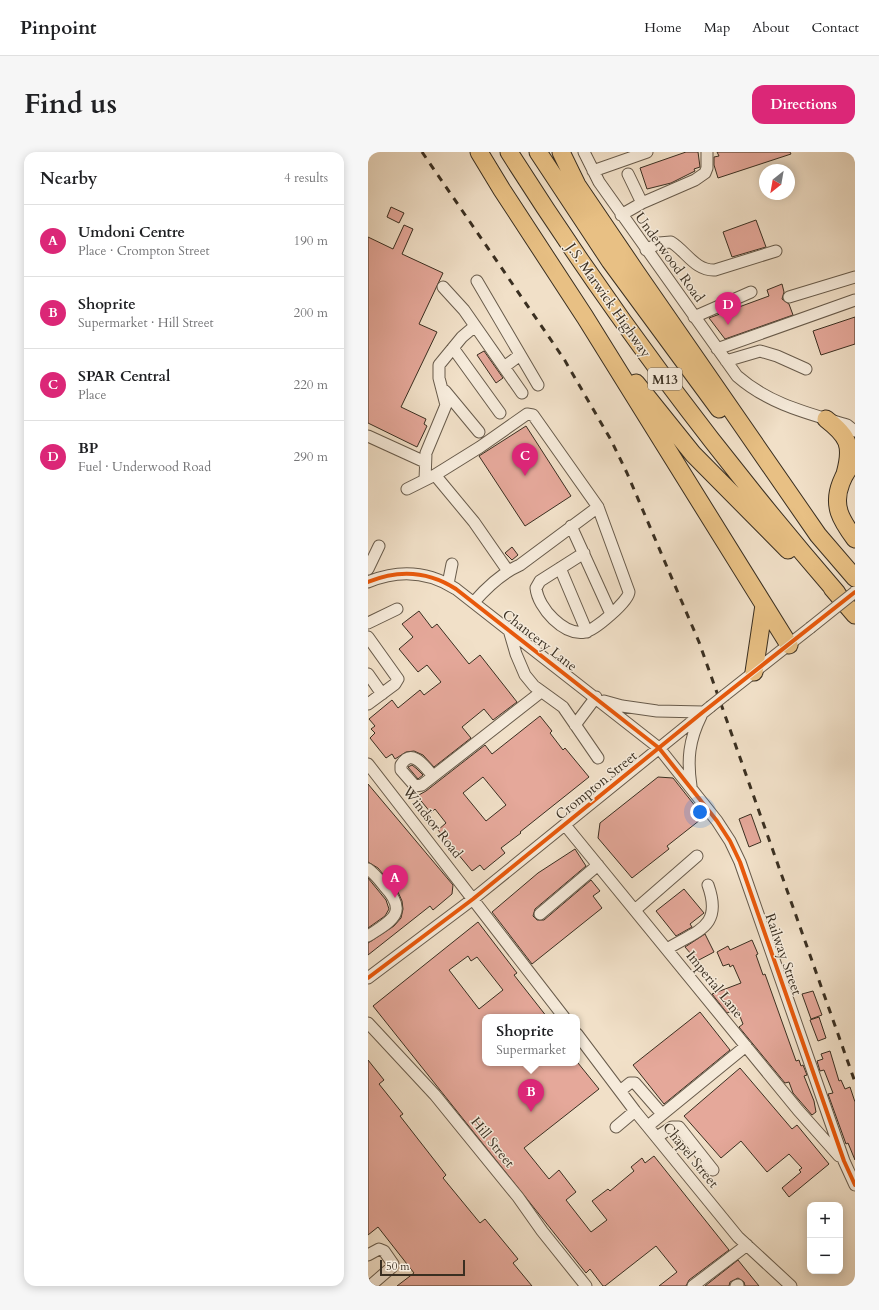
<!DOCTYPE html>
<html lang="en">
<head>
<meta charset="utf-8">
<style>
	body { margin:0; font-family:Cardo,serif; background:#f6f6f6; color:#202124 }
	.controls { position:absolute; right:12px; bottom:12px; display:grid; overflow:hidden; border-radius:8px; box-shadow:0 2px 10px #0003 }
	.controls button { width:36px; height:36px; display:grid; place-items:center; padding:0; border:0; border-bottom:1px solid #e0e0e0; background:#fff; color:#202124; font:20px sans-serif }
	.compass { position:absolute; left:391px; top:12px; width:36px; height:36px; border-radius:50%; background:#fff; box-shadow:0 2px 10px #0003; rotate:211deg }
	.scale { position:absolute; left:12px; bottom:10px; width:85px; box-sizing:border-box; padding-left:4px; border:2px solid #3a2f21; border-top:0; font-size:11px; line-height:14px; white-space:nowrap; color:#3a2f21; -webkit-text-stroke:3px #f6ebdb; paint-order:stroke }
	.you { position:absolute; left:332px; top:660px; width:14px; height:14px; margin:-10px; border:3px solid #fff; border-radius:50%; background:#1a73e8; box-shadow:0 0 0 6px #1a73e833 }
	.badge { display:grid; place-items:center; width:26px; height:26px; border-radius:50%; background:#db2777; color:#fff; font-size:13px; font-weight:700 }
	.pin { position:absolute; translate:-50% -33px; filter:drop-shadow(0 1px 2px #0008) }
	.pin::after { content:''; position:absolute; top:21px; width:14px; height:12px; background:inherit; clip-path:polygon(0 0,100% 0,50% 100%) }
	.popup { position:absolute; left:114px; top:862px; width:98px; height:52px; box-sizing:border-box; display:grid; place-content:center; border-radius:8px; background:#fff; filter:drop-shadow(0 1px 3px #0005); font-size:13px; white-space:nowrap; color:#757577 }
	.popup b { font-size:15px; color:#202124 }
	.popup::after { content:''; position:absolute; left:50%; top:100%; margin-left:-8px; border:8px solid transparent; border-top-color:#fff }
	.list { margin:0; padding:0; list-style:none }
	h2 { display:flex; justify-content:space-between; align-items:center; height:52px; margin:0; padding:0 16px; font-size:17px }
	h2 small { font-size:13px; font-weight:400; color:#757577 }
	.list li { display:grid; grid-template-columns:26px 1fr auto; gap:12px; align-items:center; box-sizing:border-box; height:72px; padding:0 16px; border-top:1px solid #e0e0e0 }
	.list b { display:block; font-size:15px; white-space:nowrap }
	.list p { margin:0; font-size:13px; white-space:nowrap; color:#757577 }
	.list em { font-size:13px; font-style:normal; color:#757577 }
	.map { position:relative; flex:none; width:487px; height:1134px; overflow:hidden; border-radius:12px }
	header { display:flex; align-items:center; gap:24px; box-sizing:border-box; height:56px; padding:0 20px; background:#fff; border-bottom:1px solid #e0e0e0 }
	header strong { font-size:19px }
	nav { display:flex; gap:22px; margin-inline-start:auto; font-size:14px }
	.intro { display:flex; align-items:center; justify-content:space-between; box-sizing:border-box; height:96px; padding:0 24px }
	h1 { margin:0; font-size:28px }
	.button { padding:10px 18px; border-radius:12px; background:#db2777; color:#fff; font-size:14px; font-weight:700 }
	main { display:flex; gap:24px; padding:0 24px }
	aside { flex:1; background:#fff; border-radius:12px; box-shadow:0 2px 10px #0003 }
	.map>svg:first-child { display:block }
	.building { fill:#e5a89a; stroke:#3a2f21; fill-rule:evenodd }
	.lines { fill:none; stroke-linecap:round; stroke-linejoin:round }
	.minor-casing { stroke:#685b4b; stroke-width:13 }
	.highway-casing { stroke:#3a2f21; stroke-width:19 }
	.minor { stroke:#f6ebdb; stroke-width:11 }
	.highway { stroke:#e8c084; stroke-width:17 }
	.rail { stroke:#3a2f21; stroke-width:3; stroke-dasharray:7 7; stroke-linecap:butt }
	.minor-bridge-casing { stroke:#685b4b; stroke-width:13; stroke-linecap:butt }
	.minor-bridge { stroke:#f6ebdb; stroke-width:11 }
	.cycleway-casing { stroke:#f6ebdb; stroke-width:6 }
	.cycleway { stroke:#e8590c; stroke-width:4 }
	.labels { text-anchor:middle; stroke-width:3; stroke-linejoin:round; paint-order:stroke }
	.shield { fill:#f6ebdb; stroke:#726759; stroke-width:1 }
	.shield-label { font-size:13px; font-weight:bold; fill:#3a2f21 }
	.street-label { font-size:14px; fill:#3a2f21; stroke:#f6ebdb }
</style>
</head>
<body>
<header>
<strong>Pinpoint</strong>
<nav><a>Home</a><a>Map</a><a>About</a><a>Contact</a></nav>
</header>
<div class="intro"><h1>Find us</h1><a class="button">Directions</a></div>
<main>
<aside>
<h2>Nearby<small>4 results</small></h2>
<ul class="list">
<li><span class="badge">A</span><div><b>Umdoni Centre</b><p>Place · Crompton Street</p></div><em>190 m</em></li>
<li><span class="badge">B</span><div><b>Shoprite</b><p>Supermarket · Hill Street</p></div><em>200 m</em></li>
<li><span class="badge">C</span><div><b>SPAR Central</b><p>Place</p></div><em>220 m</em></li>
<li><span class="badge">D</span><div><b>BP</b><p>Fuel · Underwood Road</p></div><em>290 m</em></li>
</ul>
</aside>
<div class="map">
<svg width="487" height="1134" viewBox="0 0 487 1134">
	<rect width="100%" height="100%" fill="#f1e0c8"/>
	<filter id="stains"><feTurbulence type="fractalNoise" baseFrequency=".005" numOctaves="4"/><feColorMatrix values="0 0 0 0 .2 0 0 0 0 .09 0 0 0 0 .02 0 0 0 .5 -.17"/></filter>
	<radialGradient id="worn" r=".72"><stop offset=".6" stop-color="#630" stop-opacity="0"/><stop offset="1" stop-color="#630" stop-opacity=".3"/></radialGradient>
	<path class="building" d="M318 0H330L332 15 326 17 327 19 303 31 279 37 272 16Z
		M349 0H422L423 2 350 26 346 13V5L351 4Z
		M23 55 36 61 31 71 19 65Z
		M388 68 398 95 364 105 355 80Z
		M36 73 45 77 34 102 75 121 51 172 69 180 33 255 58 267 56 272 59 274 49 295 0 271V85L25 97Z
		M414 132 416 140 414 147 421 152 425 163 357 187 341 166 401 144 399 138Z
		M487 165V192L453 203 445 179Z
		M116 199 135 226 128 231 109 203Z
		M158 274 203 344 157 374 111 304Z
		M144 395 150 403 144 408 137 401Z
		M51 459 64 476 69 472 101 512 112 503 149 550 125 568 116 557 94 575 103 586 66 615 55 603 46 599 38 600 27 607 24 602 18 606 2 586 7 581 3 577 7 574 1 567 24 548 30 556 52 538 56 543 73 530 59 513 50 520 31 497 45 485 34 472Z
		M172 564 184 579 182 581 195 598 197 596 221 625 152 680 153 681 133 696 137 701 116 718 112 713 104 719 70 678 78 671 67 657 63 661 49 644 58 639 117 593 124 602ZM115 625 138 653 118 669 95 641Z
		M44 613 49 617 55 623 50 627 40 615Z
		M290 625 305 626 328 655 325 658 332 668 299 694 301 697 264 726 230 686 232 671Z
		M0 632 85 733 84 742 65 758 62 754 0 803V791L26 774 33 766 35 757 34 749 30 740 10 716 0 710Z
		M383 662 393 690 381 695 371 667Z
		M207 697 218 714 167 757 165 764 169 768H176L223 728 232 739 225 744 234 756 164 812 124 760 170 721Z
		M0 726 18 748 21 757 17 764 0 776Z
		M316 737 336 761 322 772 324 775 308 784 288 759Z
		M110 770 149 821 146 823 179 865H117V911H210L231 937 156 996 181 1027 191 1018 208 1040 198 1048 223 1080 239 1068 224 1049 240 1037 242 1039 266 1019 263 1015 274 1006 277 1011 286 1004 361 1098 321 1128 318 1134H291L309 1120 288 1094 237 1134H235L222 1117 218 1121 5 854ZM100 804 103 809 109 805 135 838 111 857 81 818Z
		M337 782 346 800 329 809 317 795Z
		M384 788 390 802 388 803 395 823 397 822 428 909 431 908 433 914 435 913 439 923 436 924 446 949 448 960 444 963 425 941 421 930 417 931 371 875 375 872 369 857 359 861 344 842 373 831 365 813 362 815 361 812 355 814 349 800 360 794 362 798Z
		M445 839 454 863 443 867 434 842Z
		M332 860 362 898 296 952 265 913Z
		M451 865 458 886 450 889 442 868Z
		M462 899 471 929 473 928 477 937 482 935 487 950V1008L480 991 478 992 460 942 465 941 456 918 452 919 449 909 455 907 453 902Z
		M0 908 16 928 11 932 35 962 32 964 78 1023 75 1026 112 1071 117 1067 150 1107 145 1111 164 1134H29L46 1121 10 1075 0 1083Z
		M372 916 424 977 429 973 461 1012 421 1045 414 1036 433 1020 431 1018 434 1016 421 1002 399 1020 373 989 353 1006 316 964Z
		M370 1108 391 1134H377L376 1130 370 1126 362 1130 361 1134H337Z"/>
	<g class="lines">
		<g class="minor-casing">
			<path id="minor" d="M216 0 231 30 369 224C401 252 439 261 479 273L487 279
				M225 19 279 0
				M260 22 274 51
				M253 63 274 51 327 28 337 21 339 16V0
				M278 98 291 91 303 90C318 99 327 119 347 118L408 99
				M109 129 170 233
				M75 135 96 158 154 241
				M421 145 487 125
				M326 165 383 140
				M85 196 132 261
				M349 197 487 148
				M358 209 392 199 409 204 438 217
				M136 215 152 203
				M77 239 111 280
				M0 284 57 310
				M67 323 112 295 159 262 165 263 230 355 261 440C261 449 226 479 217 480 196 484 170 456 168 436L172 429 216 401
				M57 328 58 301 78 253 71 226V213L94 185 107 174
				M39 337 67 323 106 370 140 419
				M203 374 243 462
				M192 416 219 480
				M0 417 11 394
				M0 430C31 417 60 419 88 437L291 596 349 669 362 689 372 710 476 1009 487 1033
				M80 432 84 412
				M106 450C119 435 134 421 152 413L230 355
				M0 471 29 457
				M141 478 148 502 157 523 166 534 195 555 230 606
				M0 485 30 527 27 532 0 552
				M0 522 14 542
				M357 543 442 476
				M236 549 254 554 289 559 335 560
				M207 573 228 545
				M0 612 196 865
				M65 624C57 615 44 595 33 613V618L47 634 54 633 173 540
				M323 634C319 608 321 588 333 564
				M197 673 430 958 471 1004
				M0 717C7 722 12 729 17 735 41 761 23 769 0 784
				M267 758 329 704
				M172 762 230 713
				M299 797C330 778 355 775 340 733
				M0 826 105 747 342 555
				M0 871 67 943 150 1045 174 1079 218 1134
				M209 882 267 959 370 1085 423 1134
				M252 939 262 931H267L294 962
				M280 974 378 894
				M248 975 267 959
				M289 985 304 975H311L345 1018
				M0 1103 11 1097 16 1099 25 1112 24 1115 2 1134
				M325 1134 379 1093
				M368 1134 370 1133"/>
		</g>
		<g class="highway-casing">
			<path id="highway" d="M111 0 134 38 217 165 421 493
				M141 0C239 155 349 302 469 441
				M170 0 242 109 351 257
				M193 0 209 33 268 120 450 383 487 426
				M268 231 325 302 420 398
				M458 267C480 284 485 293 477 322
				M487 310C480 316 476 323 473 331 464 354 473 368 487 387
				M464 436 487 463
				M386 520 396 453"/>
		</g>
		<use href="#minor" class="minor"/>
		<use href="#highway" class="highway"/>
		<path class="rail" d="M54 0 196 207 243 288 259 321 331 490 487 930"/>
		<g class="minor-bridge-casing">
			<path id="minor-bridge" d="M442 476 487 440
				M342 555 357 543"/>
		</g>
		<use href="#minor-bridge" class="minor-bridge"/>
		<g class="cycleway-casing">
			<path id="cycleway" d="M0 430C31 417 60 419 88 437L291 596 349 669 362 689 372 710 476 1009 487 1033
				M0 826 105 747 335 560 487 440"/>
		</g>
		<use href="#cycleway" class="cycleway"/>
	</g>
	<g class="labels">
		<rect class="shield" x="280" y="216" width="34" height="22" rx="3"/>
		<g class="shield-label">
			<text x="297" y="232">M13</text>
		</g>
		<g class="street-label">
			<text transform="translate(302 105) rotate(54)" y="5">Underwood Road</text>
			<text transform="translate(241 148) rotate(55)" y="5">J.S. Marwick Highway</text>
			<text transform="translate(172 488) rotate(38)" y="5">Chancery Lane</text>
			<text transform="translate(228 633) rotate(-39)" y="5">Crompton Street</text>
			<text transform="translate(65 670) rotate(52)" y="5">Windsor Road</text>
			<text transform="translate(416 802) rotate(71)" y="5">Railway Street</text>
			<text transform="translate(347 832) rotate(51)" y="5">Imperial Lane</text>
			<text transform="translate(125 990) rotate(51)" y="5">Hill Street</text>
			<text transform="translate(323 1003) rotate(51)" y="5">Chapel Street</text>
		</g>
	</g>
	<rect width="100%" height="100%" filter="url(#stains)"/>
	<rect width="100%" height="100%" fill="url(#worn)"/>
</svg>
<div class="controls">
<button>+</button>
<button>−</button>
</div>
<svg class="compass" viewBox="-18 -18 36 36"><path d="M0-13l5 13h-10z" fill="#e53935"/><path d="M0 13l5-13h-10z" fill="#757577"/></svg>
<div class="scale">50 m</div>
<div class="you"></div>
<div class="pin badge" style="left:27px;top:746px">A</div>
<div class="pin badge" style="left:163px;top:960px">B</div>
<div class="popup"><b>Shoprite</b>Supermarket</div>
<div class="pin badge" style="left:157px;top:324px">C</div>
<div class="pin badge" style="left:360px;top:173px">D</div>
</div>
</main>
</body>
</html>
